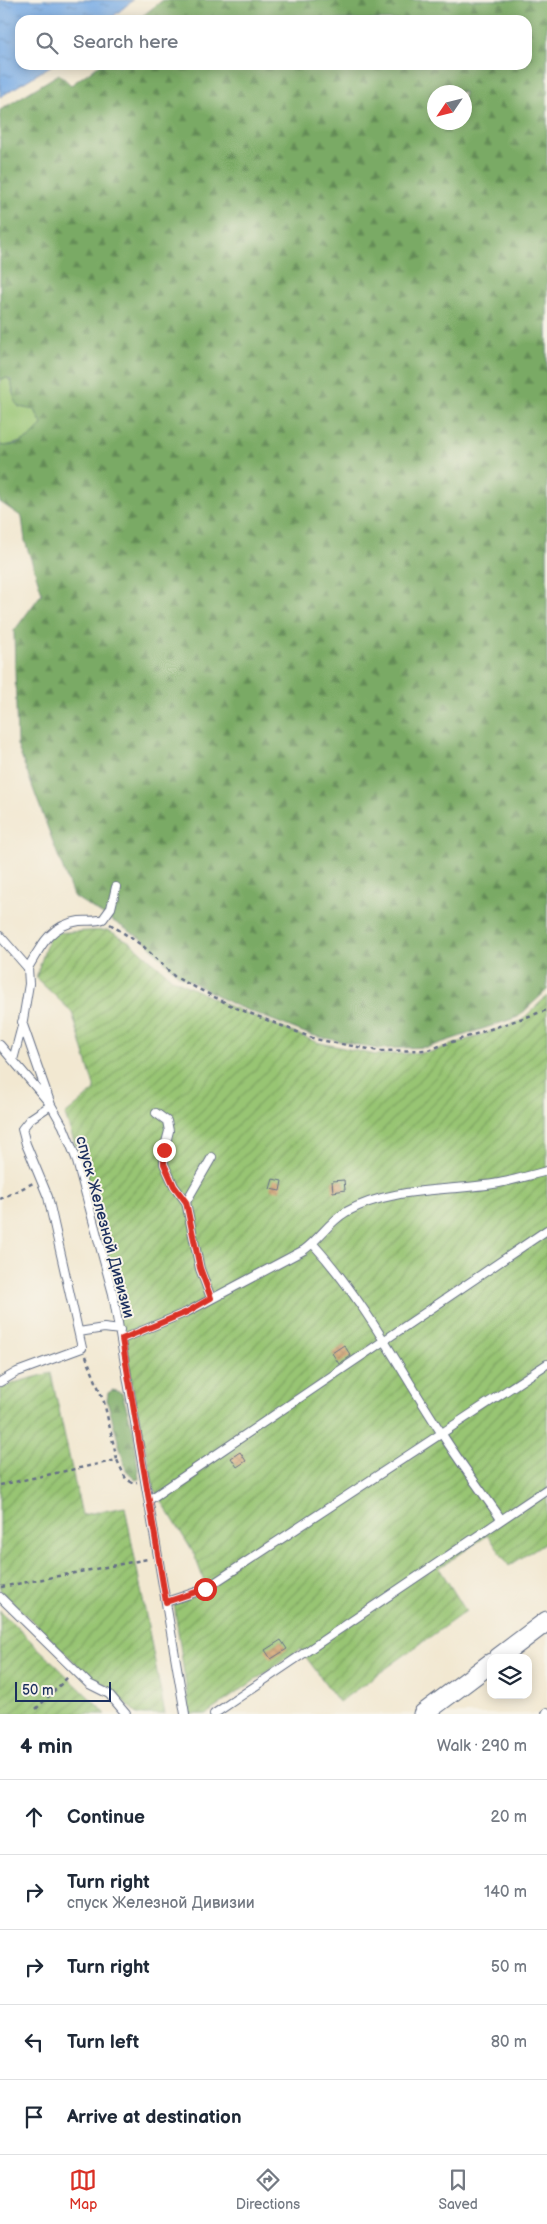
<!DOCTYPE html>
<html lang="en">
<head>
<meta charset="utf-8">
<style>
	body { margin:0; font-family:"Balsamiq Sans",sans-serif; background:#f6f6f7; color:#1f2937 }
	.controls { position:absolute; right:15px; bottom:15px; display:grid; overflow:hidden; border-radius:10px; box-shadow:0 2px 12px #0003 }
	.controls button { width:45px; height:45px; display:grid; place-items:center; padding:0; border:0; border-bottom:1px solid #e0e1e3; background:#fff; color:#1f2937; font:25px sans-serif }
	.compass { position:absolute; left:427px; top:85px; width:45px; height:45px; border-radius:50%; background:#fff; box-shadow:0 2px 12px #0003; rotate:235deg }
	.scale { position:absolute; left:15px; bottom:12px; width:96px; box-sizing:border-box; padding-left:5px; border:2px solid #1b2f5e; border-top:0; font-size:14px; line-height:18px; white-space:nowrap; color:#1b2f5e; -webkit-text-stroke:4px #f7f3e8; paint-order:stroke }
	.stop { position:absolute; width:15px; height:15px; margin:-11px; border:4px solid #d93025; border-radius:50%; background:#fff }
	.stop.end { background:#d93025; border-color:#fff; box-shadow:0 1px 5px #0008 }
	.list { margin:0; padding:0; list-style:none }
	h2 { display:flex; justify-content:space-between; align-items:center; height:65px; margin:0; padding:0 20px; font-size:21px }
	h2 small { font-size:16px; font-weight:400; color:#747a83 }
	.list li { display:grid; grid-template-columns:32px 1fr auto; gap:15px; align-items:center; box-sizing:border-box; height:75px; padding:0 20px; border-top:1px solid #e0e1e3 }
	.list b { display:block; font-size:19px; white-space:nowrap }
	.list p { margin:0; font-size:16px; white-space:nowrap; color:#747a83 }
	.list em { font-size:16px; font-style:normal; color:#747a83 }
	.icon { flex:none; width:28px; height:28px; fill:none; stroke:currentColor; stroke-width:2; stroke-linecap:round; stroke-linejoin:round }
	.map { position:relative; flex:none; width:547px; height:1714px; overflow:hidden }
	.search { position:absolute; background:#fff; box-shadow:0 2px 12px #0003; left:15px; right:15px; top:15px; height:55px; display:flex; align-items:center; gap:12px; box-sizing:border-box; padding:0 18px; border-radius:15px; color:#747a83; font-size:19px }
	.sheet { height:440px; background:#fff }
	nav { display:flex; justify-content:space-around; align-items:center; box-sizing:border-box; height:70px; border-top:1px solid #e0e1e3; background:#fff; font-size:14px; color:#747a83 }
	nav a { display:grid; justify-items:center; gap:2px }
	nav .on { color:#d93025 }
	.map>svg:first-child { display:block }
	.grass { fill:#98c573; stroke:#5a7a68 }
	.forest { fill:url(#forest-firs); stroke:#4a6c62; fill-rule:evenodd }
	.garden { fill:url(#garden-furrows); stroke:#5a7a68 }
	.water { fill:url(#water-ripples); stroke:#4a6ea2 }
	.building { fill:url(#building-cross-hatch) }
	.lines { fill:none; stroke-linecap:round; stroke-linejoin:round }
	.service-casing { stroke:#667086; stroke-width:10 }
	.tertiary-casing { stroke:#667086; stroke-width:21 }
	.path { stroke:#667086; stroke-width:2.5; stroke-dasharray:4 4; stroke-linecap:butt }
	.service { stroke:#fff; stroke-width:8 }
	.tertiary { stroke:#fff; stroke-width:19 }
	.route { stroke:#d93025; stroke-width:6 }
	.labels { text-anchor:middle; stroke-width:4; stroke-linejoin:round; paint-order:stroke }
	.street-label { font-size:16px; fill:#1b2f5e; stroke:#f7f3e8 }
</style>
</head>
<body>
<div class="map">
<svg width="547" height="1714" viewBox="0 0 547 1714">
	<defs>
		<pattern id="forest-firs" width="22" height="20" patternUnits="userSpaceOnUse" patternTransform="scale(1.25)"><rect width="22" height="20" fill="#7aaa65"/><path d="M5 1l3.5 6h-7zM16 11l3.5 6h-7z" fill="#638b56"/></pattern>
		<pattern id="garden-furrows" width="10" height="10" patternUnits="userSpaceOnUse" patternTransform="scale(1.25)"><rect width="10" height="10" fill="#98c573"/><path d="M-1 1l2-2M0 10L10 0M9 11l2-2" fill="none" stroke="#7ba062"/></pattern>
		<pattern id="water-ripples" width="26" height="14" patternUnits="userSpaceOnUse" patternTransform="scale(1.25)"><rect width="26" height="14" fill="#79ace5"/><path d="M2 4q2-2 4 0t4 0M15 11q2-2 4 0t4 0" fill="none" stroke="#628cbd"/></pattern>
		<pattern id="building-cross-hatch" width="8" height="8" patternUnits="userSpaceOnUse" patternTransform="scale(1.25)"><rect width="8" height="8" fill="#d09c67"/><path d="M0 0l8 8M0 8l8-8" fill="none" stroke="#a88058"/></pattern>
	</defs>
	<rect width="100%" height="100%" fill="#f7f3e8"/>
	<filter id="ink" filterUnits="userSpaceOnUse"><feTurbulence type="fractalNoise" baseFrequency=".02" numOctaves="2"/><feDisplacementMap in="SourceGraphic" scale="10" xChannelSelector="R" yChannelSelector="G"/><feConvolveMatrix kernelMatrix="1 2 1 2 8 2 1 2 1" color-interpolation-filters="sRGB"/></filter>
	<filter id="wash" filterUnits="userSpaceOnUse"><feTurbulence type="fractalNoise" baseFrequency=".0096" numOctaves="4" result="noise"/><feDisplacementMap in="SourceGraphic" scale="20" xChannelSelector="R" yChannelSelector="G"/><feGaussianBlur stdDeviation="1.12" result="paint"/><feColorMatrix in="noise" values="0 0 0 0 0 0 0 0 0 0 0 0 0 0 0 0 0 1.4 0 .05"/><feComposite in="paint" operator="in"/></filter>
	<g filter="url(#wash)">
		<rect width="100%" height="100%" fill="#f2e8d1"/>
		<path class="grass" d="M7 378 13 384 12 392 19 407 35 410 42 424C33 439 20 443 4 446L0 445V379Z"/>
		<path class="forest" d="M163 0H547V990L518 1017 429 1047 377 1049 310 1035 234 1005 177 974 145 941 73 896 17 745 14 631 42 593 25 541 22 517 0 502V445C15 449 34 437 42 424L35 410 19 407 15 402 11 380 7 378 0 379V110L59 74 71 85 99 65H527V20H137ZM434 92H464V122H434Z
			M113 1390 122 1393 134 1433 139 1479 135 1480 126 1470 107 1400 108 1393Z"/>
		<path class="garden" d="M108 930 130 942 173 979 229 1006 316 1042 376 1055 431 1052 521 1021 547 996V1541L509 1566 488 1535 439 1568 466 1611 339 1702 300 1649 206 1714H190L174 1604 208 1591 194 1554 154 1488 93 1197 65 1115 95 1090 72 1012 36 978 50 933Z
			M51 1373 82 1515 125 1507 165 1714H137L107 1685 92 1679 0 1590V1389L17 1382Z
			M0 1611 106 1714H0Z"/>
		<path class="water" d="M0 0H133L109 20H20V65H52L0 97Z"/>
		<g id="blocks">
			<path class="building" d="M273 1179 282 1181 280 1191 270 1189Z
				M344 1180 345 1190 333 1192 332 1181Z
				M344 1345 351 1356 339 1364 332 1353Z
				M240 1452 246 1461 237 1467 231 1458Z
				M281 1640 287 1649 271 1659 265 1650Z"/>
		</g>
	</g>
	<g filter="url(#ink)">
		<use href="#blocks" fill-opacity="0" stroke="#667086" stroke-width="1"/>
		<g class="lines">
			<g class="service-casing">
				<path id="service" d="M0 936 28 968 29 984 22 1026 13 1060
					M28 968C41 945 51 925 79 921 87 920 95 922 103 919L111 908 116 887
					M0 1045 51 1105 63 1126 76 1158 113 1294 185 1714
					M156 1113 167 1121 169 1131 164 1150V1164L174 1186 186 1202 200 1269 211 1298
					M186 1202 212 1157
					M313 1244C365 1301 400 1370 442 1434 460 1463 481 1490 501 1519
					M79 1332 104 1328 120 1330
					M122 1339 187 1312 304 1250C320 1238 329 1222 346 1212 393 1186 449 1192 499 1183 515 1180 531 1175 547 1171
					M0 1382 17 1372 82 1348 48 1197 26 1144 22 1129 30 1119 51 1105 22 1022
					M149 1500 547 1230
					M0 1597 89 1684 109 1694 126 1714
					M166 1602 205 1589 547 1364
					M214 1714 547 1489
					M546 1714 547 1712"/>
			</g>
			<g class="tertiary-casing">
				<path id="tertiary" d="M498 1658 547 1621
					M423 1714 491 1663"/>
			</g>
			<path class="path" d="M110 924 143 946 175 977 234 1007 315 1039 379 1051 428 1050 547 1010
				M0 1199 33 1183
				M86 1356 104 1402 117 1460
				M0 1485 117 1460 126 1479 133 1483 137 1482
				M1 1587 148 1559
				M36 1709 69 1676"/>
			<use href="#service" class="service"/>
			<use href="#tertiary" class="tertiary"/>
		</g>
	</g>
	<g class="lines" filter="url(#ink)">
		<path class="route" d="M164 1150V1164L174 1186 186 1202 200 1268 211 1298 187 1312 122 1339 166 1602 205 1589"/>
	</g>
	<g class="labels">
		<g class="street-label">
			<text transform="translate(106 1227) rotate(75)" y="6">спуск Железной Дивизии</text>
		</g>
	</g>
</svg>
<div class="controls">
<button><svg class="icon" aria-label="layers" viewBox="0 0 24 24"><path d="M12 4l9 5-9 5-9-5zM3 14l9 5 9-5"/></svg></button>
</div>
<svg class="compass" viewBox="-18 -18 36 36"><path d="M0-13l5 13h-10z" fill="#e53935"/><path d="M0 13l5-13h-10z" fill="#747a83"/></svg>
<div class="scale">50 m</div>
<div class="stop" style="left:205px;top:1589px"></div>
<div class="stop end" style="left:164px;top:1150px"></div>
<div class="search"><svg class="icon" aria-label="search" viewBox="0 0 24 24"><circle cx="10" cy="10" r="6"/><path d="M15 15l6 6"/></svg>Search here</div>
</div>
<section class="sheet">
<h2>4 min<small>Walk · 290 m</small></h2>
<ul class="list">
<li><svg class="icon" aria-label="ahead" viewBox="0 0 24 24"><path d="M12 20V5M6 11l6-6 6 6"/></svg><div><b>Continue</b></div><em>20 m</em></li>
<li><svg class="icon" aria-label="right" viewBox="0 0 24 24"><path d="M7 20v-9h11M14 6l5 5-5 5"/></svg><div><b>Turn right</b><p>спуск Железной Дивизии</p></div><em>140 m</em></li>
<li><svg class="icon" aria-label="right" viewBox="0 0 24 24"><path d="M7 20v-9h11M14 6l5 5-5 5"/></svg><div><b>Turn right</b></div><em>50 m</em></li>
<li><svg class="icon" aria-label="left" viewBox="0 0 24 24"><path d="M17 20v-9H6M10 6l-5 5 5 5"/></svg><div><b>Turn left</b></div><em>80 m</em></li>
<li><svg class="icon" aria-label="arrive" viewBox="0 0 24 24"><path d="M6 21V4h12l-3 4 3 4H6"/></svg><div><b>Arrive at destination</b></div></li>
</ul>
</section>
<nav>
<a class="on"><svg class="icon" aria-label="map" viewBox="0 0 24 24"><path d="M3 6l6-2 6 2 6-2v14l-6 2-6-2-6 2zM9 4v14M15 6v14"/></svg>Map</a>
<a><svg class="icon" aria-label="directions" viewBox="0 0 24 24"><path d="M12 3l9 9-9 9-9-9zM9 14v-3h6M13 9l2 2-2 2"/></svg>Directions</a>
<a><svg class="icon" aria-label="saved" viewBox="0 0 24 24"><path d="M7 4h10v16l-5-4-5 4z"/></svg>Saved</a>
</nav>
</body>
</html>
